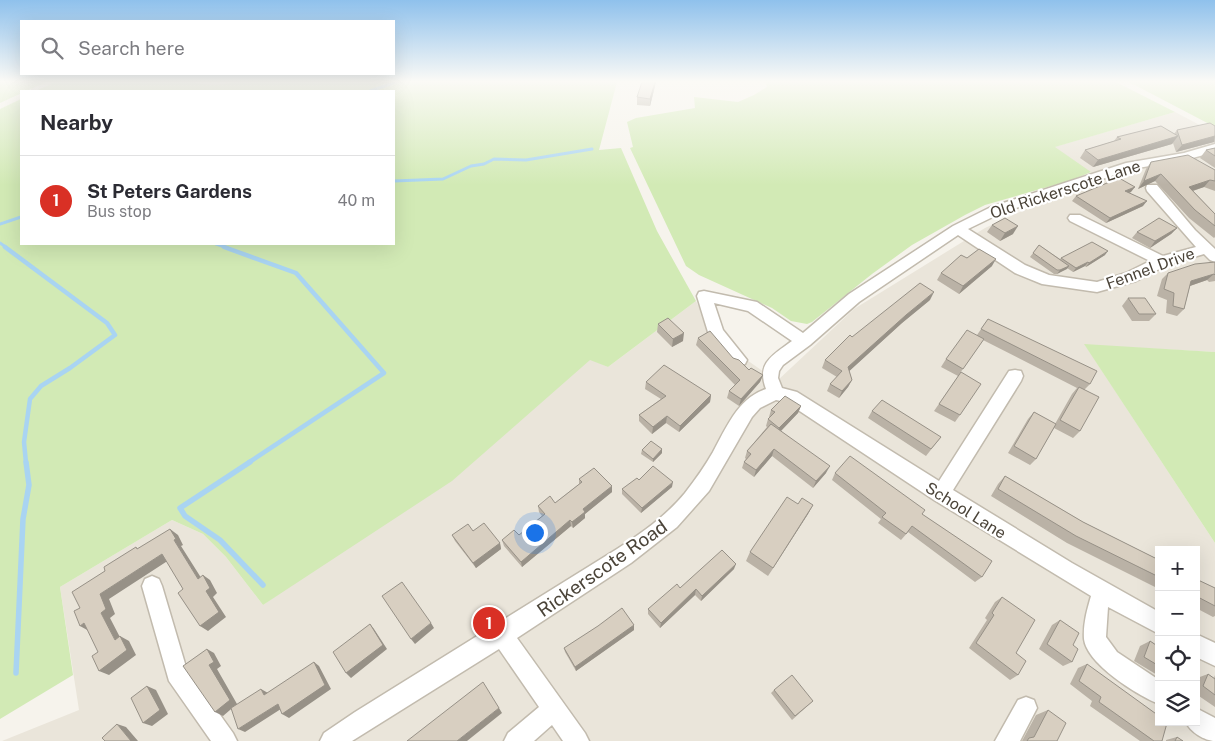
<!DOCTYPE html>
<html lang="en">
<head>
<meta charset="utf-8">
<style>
	body { margin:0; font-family:"Public Sans",sans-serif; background:#f2f2f3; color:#2b2b33 }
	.controls { position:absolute; right:15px; bottom:15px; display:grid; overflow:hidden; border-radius:0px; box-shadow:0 5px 20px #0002 }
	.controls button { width:45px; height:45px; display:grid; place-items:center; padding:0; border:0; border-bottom:1px solid #e1e1e2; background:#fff; color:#2b2b33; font:25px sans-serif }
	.you { position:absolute; left:534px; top:532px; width:18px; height:18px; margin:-12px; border:4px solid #fff; border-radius:50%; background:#1a73e8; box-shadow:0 0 0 8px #1a73e833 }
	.badge { display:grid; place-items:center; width:32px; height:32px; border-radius:50%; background:#d93025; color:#fff; font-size:16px; font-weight:700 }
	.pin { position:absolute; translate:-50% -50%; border:2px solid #fff; box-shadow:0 1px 5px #0006 }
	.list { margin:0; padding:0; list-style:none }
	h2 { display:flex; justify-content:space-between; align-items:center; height:65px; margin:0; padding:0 20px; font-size:21px }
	h2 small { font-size:16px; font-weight:400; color:#7c7c81 }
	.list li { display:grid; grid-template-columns:32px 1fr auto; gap:15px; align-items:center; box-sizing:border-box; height:90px; padding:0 20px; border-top:1px solid #e1e1e2 }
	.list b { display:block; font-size:19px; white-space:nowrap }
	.list p { margin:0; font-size:16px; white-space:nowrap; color:#7c7c81 }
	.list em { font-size:16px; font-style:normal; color:#7c7c81 }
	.icon { flex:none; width:28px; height:28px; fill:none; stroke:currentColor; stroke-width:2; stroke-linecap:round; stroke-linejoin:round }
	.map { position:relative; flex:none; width:1215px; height:741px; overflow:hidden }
	.search { position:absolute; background:#fff; box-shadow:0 5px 20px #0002; left:20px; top:20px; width:375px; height:55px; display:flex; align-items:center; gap:12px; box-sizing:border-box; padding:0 18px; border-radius:0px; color:#7c7c81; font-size:19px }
	.panel { position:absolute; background:#fff; box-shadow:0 5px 20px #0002; left:20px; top:90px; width:375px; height:155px; border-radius:0px }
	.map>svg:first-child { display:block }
	.residential { fill:#eae5da; fill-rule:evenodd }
	.green { fill:#d2eab5 }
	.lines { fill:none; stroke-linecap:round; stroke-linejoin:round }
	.stream-far2 { stroke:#a9d4f2; stroke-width:3 }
	.stream-far1 { stroke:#a9d4f2; stroke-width:4.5 }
	.stream { stroke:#a9d4f2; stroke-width:5.5 }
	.minor-casing { stroke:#c2bbae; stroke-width:3 }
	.minor { fill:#fff; fill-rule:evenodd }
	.wall { fill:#bab2a6 }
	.shaded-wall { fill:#979187 }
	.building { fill:#d8cfc1; stroke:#979187 }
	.labels { text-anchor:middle; stroke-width:4.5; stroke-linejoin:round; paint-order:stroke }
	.street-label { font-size:16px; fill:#4b4439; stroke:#fff }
	.near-street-label { font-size:19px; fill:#4b4439; stroke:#fff }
</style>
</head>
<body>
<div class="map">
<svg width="1215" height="741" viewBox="0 0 1215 741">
	<rect width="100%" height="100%" fill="#f6f3ec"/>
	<path class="residential" d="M1175 112 1215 133V352L1085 345 1215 543V741H2L79 710 60 587 172 520 203 534 226 557 263 605 510 428 590 359 608 367 696 301 714 337 777 381 854 309 985 228 1063 192 1101 180 1054 147ZM1159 550H1196V722H1159Z"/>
	<path class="green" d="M0 82H46L0 103Z
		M55 82H193C206 86 222 85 236 82H617L599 150 621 148 657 231 696 301 608 367 590 360 452 481 263 605 226 557 203 534 172 520 60 587 73 675 0 719V109L21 99V244H394V91H36Z
		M766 82H1116L1175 112 1055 147 1091 172 1072 180 985 205 965 215 912 245 872 274 812 322 807 324 791 321 772 308 699 275 686 266 630 148 633 147 627 122 636 118 695 108 694 97 738 102 754 95 767 87Z
		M1129 82H1215V127Z
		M1084 344 1215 352V543Z"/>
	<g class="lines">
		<path class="stream-far2" d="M370 91 396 82
			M394 181 443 179 471 166 484 164 494 159 526 160 592 149
			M0 224 21 217
			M0 243 7 248
			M216 244 228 248"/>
		<path class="stream-far1" d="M5 247 107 323 115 335 70 368 41 386 30 399 24 442 26 463
			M224 247 296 273 384 373 248 463"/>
		<path class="stream" d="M250 462 180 508 185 516 220 540 263 585
			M16 673 23 519 29 485 26 462"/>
		<g class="minor-casing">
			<path id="minor" d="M1215 144V152L1185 160 1132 169 1001 213 968 229 1025 265 1049 275 1097 282 1126 273 1150 261 1070 221 1068 218 1070 215H1080L1163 256 1196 247 1147 191 1146 188 1147 185H1157L1195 230 1215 249V262L1210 260 1204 254 1167 265 1136 281 1097 292 1042 284 1015 273 958 235 859 302 810 345 783 365 779 371 778 378 782 388 797 392 939 481 1009 371 1015 370 1021 371 1023 376 1021 381 953 490 1072 563 1159 612V634L1108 607 1106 637 1117 652 1159 680V704C1137 695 1087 664 1084 639 1083 624 1087 610 1091 596L934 500 786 402 776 400 760 408 752 417 709 491 677 527 631 563 517 638 585 733 589 741H563L552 725 534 741H504L508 733 539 707 499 649 352 741H320L324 733 355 712 617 549C642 533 666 516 685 493 695 480 705 466 713 452 726 428 738 398 766 389 756 363 773 355 792 341L748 311 714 303 723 330 747 360 745 364 739 366 733 364 708 332 697 296 699 292 704 291 757 302 803 333 849 294 953 226 991 207 1126 163 1184 153Z
				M152 576 159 579 162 586 186 667 233 733 237 741H211L169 681 142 586 145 579Z
				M1196 634 1215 643V666L1196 657Z
				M1026 697 1034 700 1037 708 1020 741H995L1018 700Z
				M1196 708 1215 718V741C1205 741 1190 732 1186 722H1196Z"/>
		</g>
		<use href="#minor" class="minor"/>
	</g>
	<path class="wall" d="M656 82 650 106 637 105V97Z
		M1215 126V143L1214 142 1176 152 1173 143 1172 144 1093 167 1080 158 1085 150 1114 141 1117 137 1174 134 1177 130Z
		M1215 148V168L1200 158 1206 150Z
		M1151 162 1215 170V191L1204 187 1193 191 1215 214V237L1214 238 1189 218 1155 181 1138 189 1146 169Z
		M1131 192 1129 193 1143 206 1106 223 1072 201 1076 196Z
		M992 225 1013 234 1000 241 987 232Z
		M1177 228 1171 234 1150 248 1132 238 1137 232Z
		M1039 245 1060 259 1061 258 1105 255 1086 267 1085 266 1073 272 1067 268 1057 274H1054L1030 257Z
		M967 258 992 266 959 294 937 280 941 273Z
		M1215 262V281L1209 282 1207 280 1190 286 1184 309 1177 316 1166 313 1167 300 1157 296 1162 279 1168 273Z
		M1128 298 1156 314 1149 321H1132L1122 306Z
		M930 300 902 323 849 371 852 380 848 387 839 398 827 391 830 384 837 377 822 368 825 360 852 337Z
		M988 319 1090 384 1085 389 1080 431 1073 438 1054 428 1036 459 1030 465 1008 453 1028 419 1034 412 1055 424 1072 394 1077 388 983 340 958 376 941 367 946 359 977 335Z
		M658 324 683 341 672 347 657 332Z
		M698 338 733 358 749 370 763 375 760 382 739 406 727 398 729 391 735 385 696 345Z
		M961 372 960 415 955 422 934 411Z
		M646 382 711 395 710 402 679 432 666 423 652 434 639 421V415L661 399 645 389Z
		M801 406 798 413 781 431 826 473 813 488 772 456 754 477 742 468 744 462 746 459 745 458 747 451 767 427 766 426 768 419 770 417H769L771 410Z
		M872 411 941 437 926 456 868 418Z
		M642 450 662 453 653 462 641 454Z
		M835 473 922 514 982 577 975 582 908 532 901 540 878 523 881 519 832 480Z
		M1005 476 1083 522 1159 560V589L1067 543 991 496 998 484Z
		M579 479 612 492 585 514V518L573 528 571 526 522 567 504 546 502 540 519 535 542 516 539 512 538 506 555 503 579 484Z
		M639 480 672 487 641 513 622 494V489Z
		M798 504 813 505 808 514 768 576 746 561 750 552Z
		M473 531 500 543 501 549 476 568 455 541 452 535Z
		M734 569 701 601 695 595 660 628 648 614V609L680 588Z
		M1196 579 1215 588V616L1213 617 1196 608Z
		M1002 597 1016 653 1018 675 1010 680 969 648 987 620 985 618 995 602Z
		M1060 620 1073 645 1072 662 1063 666 1039 649 1052 625Z
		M634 625V630L576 671 565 652 564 648Z
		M1150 641 1155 645 1159 643V676L1134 661 1140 646Z
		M1087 664 1154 741H1140L1090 706 1092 701 1070 684 1078 668Z
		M1208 674 1214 678 1215 675V707L1196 694V680L1197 678Z
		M774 690 813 701 792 720 771 693Z
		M1048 710 1057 741H1022L1036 715Z
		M1177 737 1183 741H1166V740Z"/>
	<path class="shaded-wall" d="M655 82H656L650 106V99Z
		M1178 136 1172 144 1093 167 1098 160Z
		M1215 136 1214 142 1176 152 1182 145Z
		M1161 174 1155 181 1138 189 1144 181Z
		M1210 180 1204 187 1183 194 1189 187Z
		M1135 187 1131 192 1121 196 1125 191Z
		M1147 201 1143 206 1106 223 1110 218Z
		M1018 226 1013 234 1000 241 1005 233Z
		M1177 228 1171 234 1150 248 1155 241Z
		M1108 251 1105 255 1086 267 1089 263Z
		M996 259 992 266 959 294 963 286Z
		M1088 262 1085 266 1073 272 1076 268Z
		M1069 266 1067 269 1057 274 1060 270Z
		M1214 274 1207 280 1184 288 1191 281Z
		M934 292 930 300 902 323 845 375 848 367 906 315Z
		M684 333 683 341 672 347 673 339Z
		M763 375 760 382 739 406 741 399Z
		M852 380 848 387 839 398 842 391Z
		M711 395 710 402 679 432 680 426Z
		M801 406 798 413 777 435 779 428Z
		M667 416 666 423 652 434 653 427Z
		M662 449V453L653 462V459Z
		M774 449 772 456 754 477 756 470Z
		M830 466 826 473 813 488 816 481Z
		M673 482 672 487 641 513 642 508Z
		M612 486V492L585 514V518L573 528 572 522 583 509Z
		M813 505 808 514 768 576 773 568Z
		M570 520 571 526 522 567 521 562Z
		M170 529 178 535 183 545 181 546 205 584 198 579 174 540Z
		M500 543 501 549 476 568 473 563Z
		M162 554 169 560 109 599 115 614 110 618 124 645 115 640 101 613 100 594Z
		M736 564 734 569 701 601 702 596Z
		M203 575 210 580 217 593 213 597 226 617 208 631 200 626 206 591Z
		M696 589 695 595 660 628 661 623Z
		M84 623 89 631 80 626Z
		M431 623 434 628 415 644 411 639Z
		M370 624 374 629 387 649 351 678 346 673Z
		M634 625V630L576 671 575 667Z
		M120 636 129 641 136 655 109 675 99 671Z
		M207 649 214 653 221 666 217 669 237 704 223 716 215 712Z
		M314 662 319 666 331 689 289 718 282 714Z
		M147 686 156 690 168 714 152 726 143 723Z
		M261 689 268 693 264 695Z
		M278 704 284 707 245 732 238 729Z
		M499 708 502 713 467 741H457Z
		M117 724 126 727 138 741H131Z"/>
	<path class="building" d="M642 82H655L650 99 637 97Z
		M1210 123 1215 126V136L1182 145 1177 130Z
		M1161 126 1178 136 1098 160 1085 150 1121 139 1117 137Z
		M1215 148V156L1206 150Z
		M1188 155 1215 170V181L1210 180 1189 187 1215 214V226L1195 210 1161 174 1144 181 1151 162Z
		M1119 178 1135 187 1125 191 1147 201 1110 218 1076 196Z
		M1005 218 1018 226 1005 233 992 225Z
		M1159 218 1177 228 1155 241 1137 232Z
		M1092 242 1108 251 1089 263 1088 262 1076 268 1061 258Z
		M1039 245 1069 266 1060 270H1057L1033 253Z
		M979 249 996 259 963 286 941 273 961 255 967 258Z
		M1215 262V275L1214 274 1191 281 1184 309 1173 306 1174 293 1164 289 1168 273 1195 264Z
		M920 283 934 292 906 315 848 367 852 380 842 391 830 384 842 371 825 360 850 335 852 337Z
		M1128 298H1145L1156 314H1139Z
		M668 318 684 333 673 339 658 324Z
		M988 319 1097 371 1090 384 981 329Z
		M967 330 984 339 963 369 946 359Z
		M710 331 733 358 739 360 749 370 751 368 763 375 741 399 729 391 740 380 698 338Z
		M664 365 711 395 680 426 667 416 653 427 639 415 666 396 646 382Z
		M961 372 981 384 960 415 939 404Z
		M1079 387 1099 397 1080 431 1060 420Z
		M785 396 801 406 779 428 768 419 775 412 771 410Z
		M882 400 941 437 931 449 872 411Z
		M1034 412 1056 424 1036 459 1014 446Z
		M771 424 830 466 816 481 774 449 756 470 744 462 751 454 747 451Z
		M651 441 662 449 653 459 642 450Z
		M850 456 925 510 922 514 992 561 982 577 912 526 906 534 882 517 886 513 835 473Z
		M653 466 673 482 642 508 622 489 637 478 639 480Z
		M594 468 612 486 583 509 585 512 572 522 570 520 521 562 502 540 514 530 519 535 545 514 538 506 550 496 555 503 582 482 579 479Z
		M1005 476 1083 522 1159 560V577L1076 536 998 489Z
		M787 497 798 504 802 498 813 505 773 568 750 552Z
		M484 523 500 543 473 563 452 535 468 524 473 531Z
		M170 529 176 539 174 540 198 579 203 575 210 588 206 591 219 612 200 626 178 593 183 589 162 554 100 594 106 609 101 613 115 640 120 636 127 650 99 671 92 656 98 652 84 623 80 626 74 611 80 608 72 592 105 571 104 567 136 547 137 549Z
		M722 550 736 564 702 596 696 589 661 623 648 609 677 584 680 588Z
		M1196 579 1215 588V606L1196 596Z
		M402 582 431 623 411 639 382 596Z
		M1002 597 1035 620 1016 653 1026 661 1018 675 976 643 994 615 992 613Z
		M622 608 634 625 575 667 564 648 598 626Z
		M1060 620 1079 633 1073 645 1078 649 1072 662 1047 644Z
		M370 624 383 645 346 673 333 652Z
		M1150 641 1159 647V666L1144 657Z
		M207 649 214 662 209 665 230 700 215 712 183 666Z
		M314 662 325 685 282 714 278 704 238 729 231 708 261 689 264 695Z
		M1087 664 1159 716V722L1167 723 1162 741H1154L1099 702 1101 697 1079 681Z
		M1208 674 1215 679V695L1203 686Z
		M792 675 813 701 795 716 774 690Z
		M483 682 499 708 457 741H407Z
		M147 686 160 710 143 723 131 698Z
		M1048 710 1066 723 1057 741H1027L1029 738 1034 737Z
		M117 724 131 741H105L102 738Z
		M1177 737 1183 741H1175Z"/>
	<linearGradient id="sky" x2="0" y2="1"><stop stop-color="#8fc1ec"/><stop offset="0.44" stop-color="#fbfaf6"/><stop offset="1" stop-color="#fbfaf6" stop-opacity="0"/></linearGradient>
	<rect width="1215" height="185" fill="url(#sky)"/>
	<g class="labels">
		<g class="street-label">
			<text transform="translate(1065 189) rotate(-18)" y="6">Old Rickerscote Lane</text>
			<text transform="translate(1150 268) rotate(-20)" y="6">Fennel Drive</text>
			<text transform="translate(966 510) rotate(32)" y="6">School Lane</text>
		</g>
		<g class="near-street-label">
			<text transform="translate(602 568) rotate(-35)" y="7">Rickerscote Road</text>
		</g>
	</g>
</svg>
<div class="controls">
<button>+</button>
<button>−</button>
<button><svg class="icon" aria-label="locate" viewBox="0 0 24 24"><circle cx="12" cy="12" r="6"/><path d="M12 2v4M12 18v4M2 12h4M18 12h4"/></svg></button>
<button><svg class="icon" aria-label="layers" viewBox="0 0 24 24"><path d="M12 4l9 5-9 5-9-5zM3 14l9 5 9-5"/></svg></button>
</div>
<div class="you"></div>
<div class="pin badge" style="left:489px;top:623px">1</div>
<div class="search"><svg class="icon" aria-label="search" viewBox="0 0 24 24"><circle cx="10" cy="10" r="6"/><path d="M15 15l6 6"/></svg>Search here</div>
<section class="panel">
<h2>Nearby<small></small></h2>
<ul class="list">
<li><span class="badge">1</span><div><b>St Peters Gardens</b><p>Bus stop</p></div><em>40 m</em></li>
</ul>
</section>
</div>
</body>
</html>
